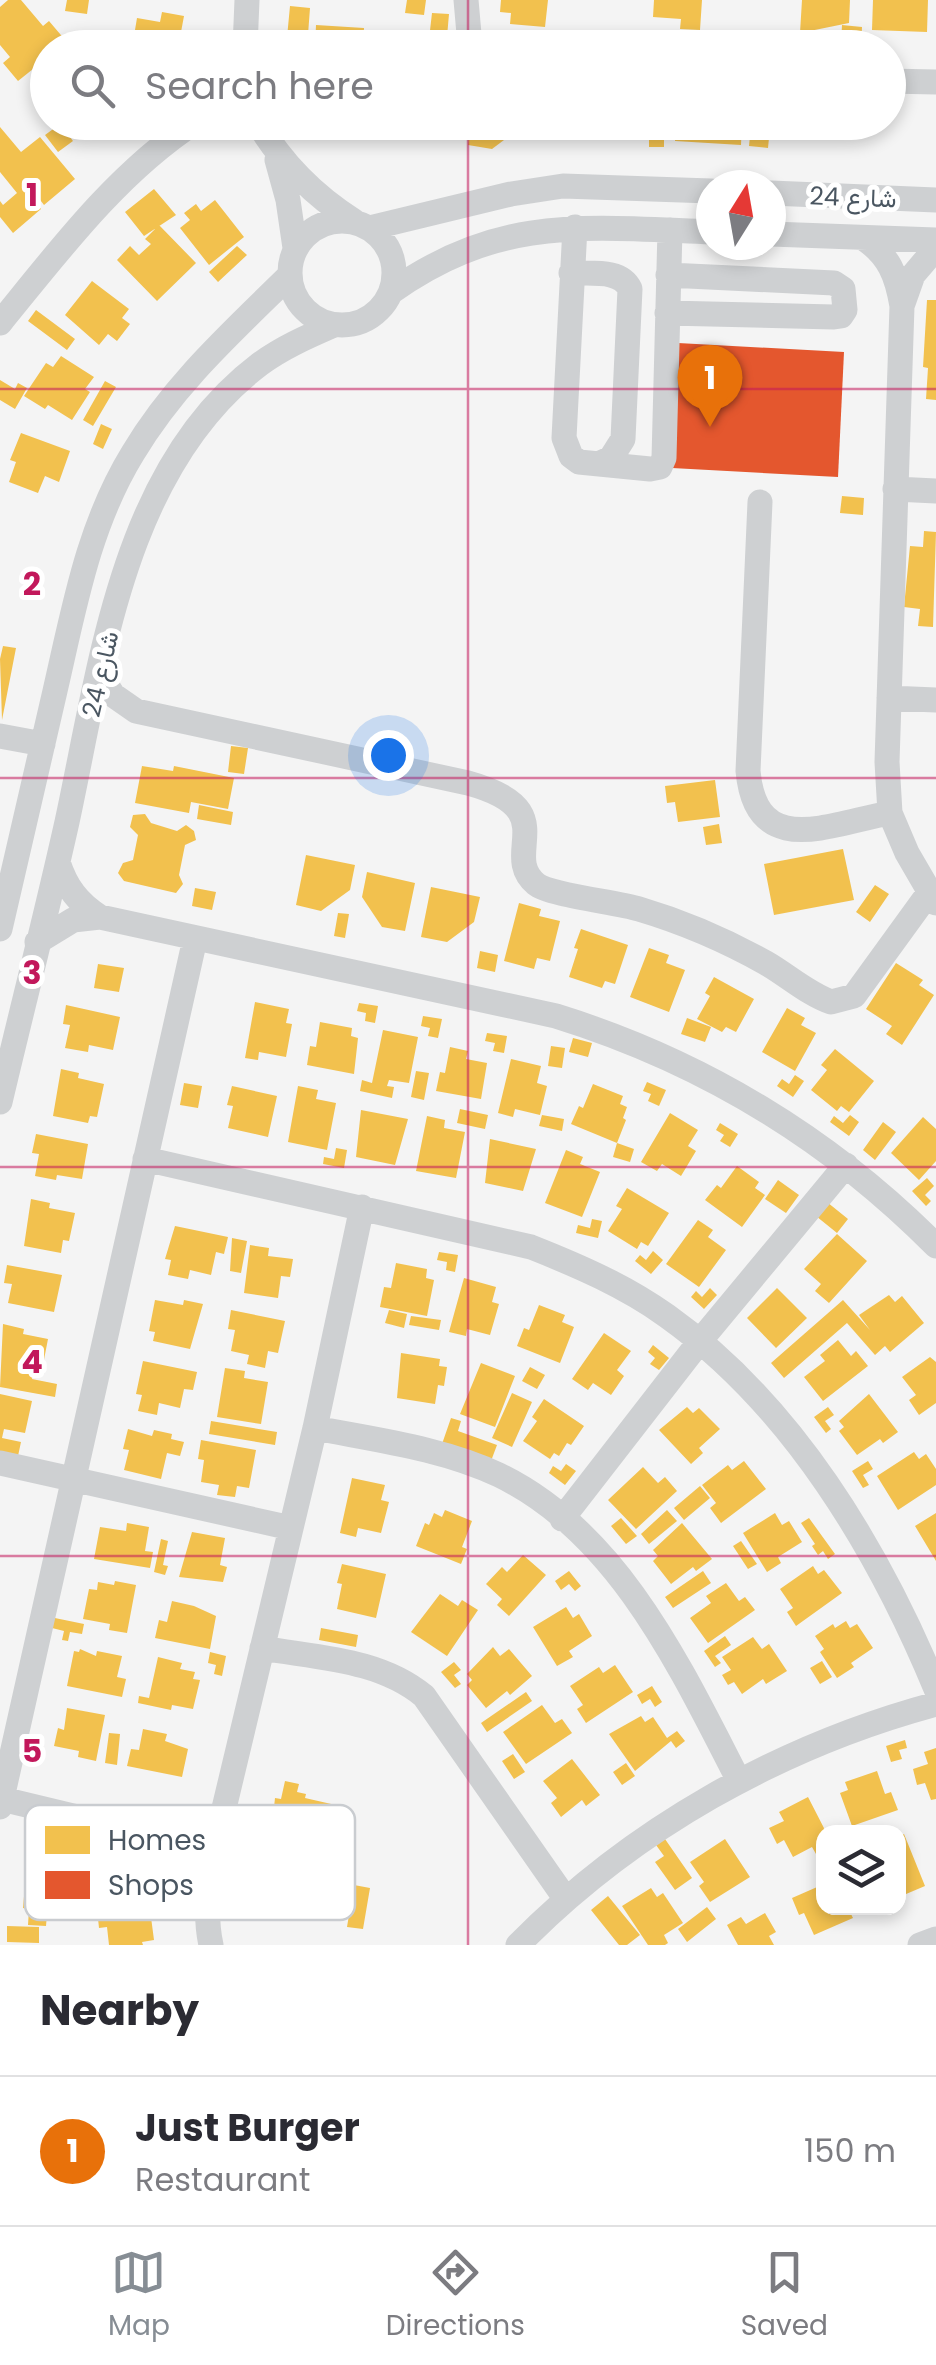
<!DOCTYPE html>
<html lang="en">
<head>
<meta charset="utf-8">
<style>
	body { margin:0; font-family:Poppins,Vazirmatn,sans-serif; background:#f7f7f7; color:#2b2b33 }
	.controls { position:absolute; right:30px; bottom:30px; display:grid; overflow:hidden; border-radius:20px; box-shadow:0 5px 15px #0003 }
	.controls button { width:90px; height:90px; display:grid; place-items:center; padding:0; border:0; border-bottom:2px solid #e1e1e2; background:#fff; color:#2b2b33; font:50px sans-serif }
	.compass { position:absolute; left:696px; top:170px; width:90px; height:90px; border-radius:50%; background:#fff; box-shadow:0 5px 15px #0003; rotate:11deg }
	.you { position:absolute; left:388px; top:755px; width:35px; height:35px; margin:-25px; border:8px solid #fff; border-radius:50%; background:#1a73e8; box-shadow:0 0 0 15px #1a73e833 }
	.badge { display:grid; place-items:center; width:65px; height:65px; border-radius:50%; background:#868d94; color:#fff; font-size:32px; font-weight:700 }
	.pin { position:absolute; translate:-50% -82px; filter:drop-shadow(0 2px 5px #0008) }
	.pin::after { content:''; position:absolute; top:52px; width:35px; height:30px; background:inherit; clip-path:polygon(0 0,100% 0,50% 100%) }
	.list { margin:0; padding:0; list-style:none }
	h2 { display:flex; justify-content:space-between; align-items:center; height:130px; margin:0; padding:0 40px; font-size:42px }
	h2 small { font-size:32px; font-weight:400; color:#7c7c81 }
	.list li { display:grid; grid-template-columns:65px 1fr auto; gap:30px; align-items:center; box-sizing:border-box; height:150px; padding:0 40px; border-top:2px solid #e1e1e2 }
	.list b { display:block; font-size:38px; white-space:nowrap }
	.list p { margin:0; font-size:32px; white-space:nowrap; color:#7c7c81 }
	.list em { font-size:32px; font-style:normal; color:#7c7c81 }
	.icon { flex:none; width:55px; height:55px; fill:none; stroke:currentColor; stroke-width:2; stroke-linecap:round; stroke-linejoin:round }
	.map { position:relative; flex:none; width:936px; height:1945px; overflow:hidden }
	.search { position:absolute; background:#fff; box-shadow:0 5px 15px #0003; left:30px; right:30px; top:30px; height:110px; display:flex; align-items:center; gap:25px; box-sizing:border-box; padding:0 35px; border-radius:55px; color:#7c7c81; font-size:38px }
	.sheet { height:280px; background:#fff }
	nav { display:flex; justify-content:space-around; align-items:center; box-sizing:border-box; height:140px; border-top:2px solid #e1e1e2; background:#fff; font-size:28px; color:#7c7c81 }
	nav a { display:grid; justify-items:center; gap:5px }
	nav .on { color:#868d94 }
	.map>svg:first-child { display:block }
	.homes { fill:#f2c14e }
	.shops { fill:#e4572e }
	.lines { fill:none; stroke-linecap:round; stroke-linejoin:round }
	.minor { stroke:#ced0d2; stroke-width:25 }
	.grid { fill:none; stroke:#c2185b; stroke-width:2.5; stroke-opacity:0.55 }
	.labels { text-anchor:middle; stroke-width:10; stroke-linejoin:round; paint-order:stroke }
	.street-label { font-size:25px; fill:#4a5661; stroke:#fff }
	.key { fill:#fff; stroke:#c9ccd0; stroke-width:2.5 }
	.key-label { font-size:28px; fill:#4a5661 }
	.grid-label { font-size:32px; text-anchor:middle; font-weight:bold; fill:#c2185b; stroke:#fff; stroke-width:10; stroke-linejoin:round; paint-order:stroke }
</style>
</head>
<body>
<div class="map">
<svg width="936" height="1945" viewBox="0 0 936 1945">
	<rect width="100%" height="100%" fill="#f4f4f4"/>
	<path class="homes" d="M8 0H21L43 26 49 21 66 41 58 48H48V57L18 81 3 63 10 57 0 45V7Z
		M67 0H89L87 14 65 11Z
		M407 0H426L424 15 405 13Z
		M501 0H548L545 27 510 24 511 13 500 12Z
		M654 0H702L700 30 680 29 681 19 653 17Z
		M802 0H850L849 23 800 33Z
		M873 0H928L927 32 872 30Z
		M290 6 310 8 307 48H286Z
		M162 12 184 16 178 48H132L137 18 160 22Z
		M432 13 449 14 446 48H428Z
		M316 25 364 28 363 48H315Z
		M842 25 862 27 861 46 841 44Z
		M470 122H518L508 137 492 149 468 145Z
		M649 122H664V147H649Z
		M676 122H742L741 145 675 141Z
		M60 124 73 141 58 152 45 135Z
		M751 126 770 128 768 148 749 146Z
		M0 127 21 152 40 137 75 179 44 205 28 184 24 188 41 209 13 233 0 217V201L3 205 17 193 0 172Z
		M154 189 176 215 144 236 125 212Z
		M215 200 244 237 209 265 180 228 190 220 184 213 196 204 201 211Z
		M159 225 196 263 157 301 117 260 130 246 139 255 151 244 145 239Z
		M237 246 247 255 218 282 209 272Z
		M92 281 129 309 122 318 130 324 117 341 108 334 99 345 65 315Z
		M927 300H936V400L926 399 928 368 923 367Z
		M36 310 75 339 67 350 28 321Z
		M61 356 94 377 85 389 90 392 72 420 48 405 45 409 24 396 46 363 53 367Z
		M0 380 15 389 18 383 27 388 15 409 0 400Z
		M105 381 116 387 93 426 83 420Z
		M101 424 112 429 103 449 93 444Z
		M21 433 70 451 59 482 45 476 38 493 9 482 16 462 10 460Z
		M842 496 864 498 863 515 840 513Z
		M924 531 936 532 933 627 918 626 920 609 904 607 910 546 923 547Z
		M3 646 16 648 2 720 0 659Z
		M231 746 248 748 244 774 228 772Z
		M142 766 173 771 174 766 234 778 228 809 191 802 189 813 135 803Z
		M715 780 720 817 678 822 675 802 667 803 665 786Z
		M199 805 233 812 231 825 197 819Z
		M145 814 151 823 177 831 186 825 194 831 196 840 185 845 179 875 183 884 176 893 124 881 118 873 123 863 133 860 138 835 130 827 133 815Z
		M719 824 722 843 706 845 703 827Z
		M843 849 854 900 774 915 764 864Z
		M306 855 355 865 350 890 321 911 296 905Z
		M367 872 415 883 405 931 382 927 362 897Z
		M875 885 889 894 870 922 856 912Z
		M431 887 480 897 474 922 447 942 421 937Z
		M195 888 216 892 212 910 192 906Z
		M519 903 541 909 539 916 560 921 550 961 537 958 534 969 504 961Z
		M338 913 349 914 345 938 334 936Z
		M581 929 628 945 615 984 605 981 602 988 569 977 578 949 574 948Z
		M649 948 669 955 666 963 685 970 669 1012 630 997Z
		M480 951 498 955 495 972 477 968Z
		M896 963 923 980 919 985 934 995 902 1045 886 1034 892 1026 866 1009Z
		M98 964 124 968 119 992 94 988Z
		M714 977 754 999 736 1032 726 1027 722 1032 697 1019 710 996 705 993Z
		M255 1002 289 1009 286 1023 292 1024 286 1057 259 1052 258 1060 245 1058Z
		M359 1003 378 1006 375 1023 365 1021 366 1013 357 1011Z
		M66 1005 120 1017 113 1050 89 1045 88 1052 65 1048 70 1025 63 1024Z
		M787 1008 805 1018 801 1025 816 1033 795 1071 762 1052Z
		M423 1016 442 1019 438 1038 428 1036 430 1028 421 1026Z
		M687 1018 711 1027 705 1042 681 1034Z
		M320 1022 352 1028 351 1036 358 1038 354 1074 307 1065 310 1046 316 1047Z
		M383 1030 418 1037 409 1083 389 1080 387 1086 394 1087 392 1098 360 1091 362 1080 372 1083Z
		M487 1033 507 1036 504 1053 493 1051 495 1043 485 1041Z
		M573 1038 592 1043 588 1057 569 1052Z
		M551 1046 565 1048 562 1068 548 1066Z
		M450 1047 468 1051 466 1059 487 1063 481 1099 436 1091 440 1072 445 1073Z
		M835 1049 874 1081 849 1112 841 1106 837 1111 811 1090 827 1070 821 1065Z
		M511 1059 541 1066 537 1083 547 1086 540 1115 515 1109 513 1117 498 1113Z
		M61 1069 79 1073 78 1078 104 1084 97 1117 90 1116 88 1123 53 1116Z
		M416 1071 429 1073 424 1100 411 1097Z
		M795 1075 804 1081 793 1097 777 1086 782 1079 789 1084Z
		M647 1082 666 1090 659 1106 648 1101 651 1094 643 1091Z
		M184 1083 202 1086 198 1108 180 1105Z
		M593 1084 623 1096 620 1104 627 1107 623 1118 626 1120 617 1143 571 1124 579 1106 583 1108Z
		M232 1086 277 1096 268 1137 228 1128 233 1106 227 1105Z
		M298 1086 318 1090 316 1099 336 1103 327 1150 288 1142Z
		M460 1109 488 1115 485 1129 457 1123Z
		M361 1110 408 1119 395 1165 356 1157Z
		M670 1113 698 1130 688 1146 696 1151 681 1176 662 1164 657 1171 641 1162Z
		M542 1115 564 1119 562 1131 539 1126Z
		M850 1115 859 1122 849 1136 830 1122 834 1116 843 1123Z
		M427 1116 445 1120 444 1128 465 1132 456 1178 416 1171Z
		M923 1117 936 1129V1161L919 1180 891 1153Z
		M883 1122 896 1132 875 1160 863 1150Z
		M720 1123 738 1134 730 1147 720 1141 724 1135 716 1130Z
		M36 1134 88 1144 82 1179 57 1175 56 1180 35 1176 39 1154 32 1153Z
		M490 1139 536 1149 523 1191 485 1183Z
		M617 1143 634 1149 630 1162 613 1157Z
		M336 1148 347 1150 344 1168 323 1164 324 1157 334 1159Z
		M566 1150 583 1157 580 1164 600 1172 582 1217 545 1203Z
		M737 1166 759 1182 755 1188 765 1195 742 1227 705 1200 717 1185 721 1188Z
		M927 1178 934 1186 925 1195 931 1201 926 1206 912 1191Z
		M778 1180 799 1195 786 1213 765 1199Z
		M627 1188 669 1213 648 1246 641 1242 637 1249 608 1231 622 1209 616 1206Z
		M822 1198 848 1219 837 1233 811 1212Z
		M31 1199 50 1203 49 1208 75 1213 69 1241 63 1240 61 1253 24 1246Z
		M592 1219 602 1221 598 1238 576 1233 578 1225 590 1228Z
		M698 1220 713 1230 708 1237 726 1250 699 1287 666 1264Z
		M175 1226 228 1237 224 1254 216 1252 211 1275 190 1270 188 1279 168 1275 171 1260 165 1259Z
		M837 1234 867 1261 829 1303 815 1291 821 1284 804 1269Z
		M232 1238 247 1241 241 1273 230 1271Z
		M250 1245 269 1248 268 1256 293 1259 290 1277 281 1276 278 1298 244 1293Z
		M653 1251 663 1260 651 1274 635 1261 640 1255 646 1260Z
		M439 1252 458 1255 455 1272 446 1270 447 1262 437 1260Z
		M396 1263 427 1269 426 1278 434 1280 427 1316 380 1307 384 1287 391 1288Z
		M7 1265 62 1275 54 1312 8 1303 12 1284 4 1283Z
		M464 1278 496 1287 492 1302 499 1304 490 1335 467 1329 466 1336 449 1332Z
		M710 1288 717 1295 704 1309 691 1297 696 1291 702 1297Z
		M777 1288 807 1318 776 1348 747 1318Z
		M889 1295 895 1302 902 1296 924 1323 890 1352 885 1346 875 1355 847 1323 784 1378 771 1363 843 1300 870 1330 859 1315Z
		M155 1300 183 1305 184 1300 203 1304 190 1349 153 1341 155 1332 149 1331Z
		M539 1305 565 1315 562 1322 574 1327 560 1363 517 1346 524 1328 529 1330Z
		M231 1310 285 1321 278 1353 268 1351 265 1368 247 1364 249 1355 231 1351 235 1330 228 1329Z
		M389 1310 407 1314 404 1328 385 1323Z
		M411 1316 441 1320 439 1330 409 1325Z
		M3 1324 24 1329 23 1334 48 1339 41 1375 33 1373 32 1379 57 1384 55 1397 0 1387Z
		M604 1333 631 1351 617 1370 624 1376 611 1395 593 1383 588 1390 572 1379Z
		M838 1340 851 1356 856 1351 868 1366 823 1401 804 1377 825 1361 820 1355Z
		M653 1345 669 1358 659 1370 650 1364 655 1358 648 1352Z
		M401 1353 440 1359 439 1366 447 1367 444 1386 438 1385 435 1404 397 1398Z
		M930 1357 936 1362V1403L919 1415 909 1400 916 1395 902 1377Z
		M143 1361 197 1372 193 1390 184 1389 180 1408 159 1403 157 1415 138 1411 142 1395 136 1394Z
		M481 1363 515 1376 495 1427 460 1414Z
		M530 1367 545 1375 537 1389 522 1381Z
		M225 1368 245 1371 244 1378 268 1382 261 1424 217 1417Z
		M512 1393 532 1402 512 1447 492 1438Z
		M0 1394 32 1401 25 1433 4 1429 2 1438 21 1442 18 1456 0 1452Z
		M869 1394 898 1432 883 1443 880 1439 857 1455 839 1431 844 1427 839 1421Z
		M544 1399 584 1426 571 1445 567 1443 559 1456 554 1453 550 1459 523 1441 537 1421 532 1417Z
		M687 1407 693 1413 699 1408 720 1429 699 1448 703 1453 691 1464 659 1430Z
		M828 1407 834 1415 825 1421 831 1429 826 1433 814 1417Z
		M451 1418 461 1421 458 1431 497 1445 491 1461 442 1444Z
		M211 1421 277 1432 275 1445 209 1434Z
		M128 1429 152 1436 154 1430 172 1434 171 1439 184 1442 180 1456 167 1453 161 1479 124 1470 129 1450 123 1449Z
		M201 1440 256 1450 249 1488 237 1486 235 1497 217 1495 219 1485 201 1482 204 1460 198 1459Z
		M914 1452 919 1459 926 1454 936 1469V1485L898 1510 877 1476Z
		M744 1461 766 1489 721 1523 710 1508 716 1503 702 1485 728 1465 732 1470Z
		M868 1461 873 1469 863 1475 869 1485 863 1488 852 1471Z
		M566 1464 576 1471 565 1485 549 1473 553 1466 561 1471Z
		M643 1467 658 1483 665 1477 677 1491 636 1529 608 1500Z
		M352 1478 385 1485 381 1500 389 1502 381 1533 358 1528 356 1537 340 1533Z
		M700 1486 710 1498 684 1520 674 1508Z
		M445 1510 472 1521 462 1547 467 1549 461 1564 416 1546 425 1523 429 1525 434 1513 442 1517Z
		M667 1510 677 1521 649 1544 641 1534Z
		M775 1513 782 1525 789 1521 802 1542 778 1557 781 1563 767 1572 743 1533Z
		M936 1513V1561L915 1526Z
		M621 1518 637 1536 626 1544 611 1526Z
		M809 1518 835 1554 828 1559 823 1551 818 1555 812 1546 815 1544 801 1523Z
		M127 1523 149 1527 145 1551 153 1552 150 1568 94 1559 100 1527 126 1531Z
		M682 1523 712 1559 696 1571 693 1567 671 1584 653 1561 658 1556 653 1550Z
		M192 1532 225 1538 220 1565 227 1567 223 1582 179 1577Z
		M161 1539 168 1541 163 1565 168 1566 165 1575 154 1572Z
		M741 1541 757 1564 748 1569 733 1546Z
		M523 1555 546 1575 509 1616 497 1605 502 1599 486 1584 502 1567 507 1572Z
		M342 1564 386 1574 376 1618 337 1609 342 1584 337 1583Z
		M813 1566 818 1574 824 1570 842 1593 796 1626 787 1612 793 1608 780 1589Z
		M569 1571 581 1586 575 1591 569 1584 561 1590 555 1581Z
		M703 1571 711 1583 673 1608 665 1597Z
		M115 1581 136 1585 127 1633 109 1630 110 1624 83 1619 89 1589 97 1590 98 1582 114 1585Z
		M726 1583 739 1601 745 1597 755 1610 708 1643 690 1618 711 1603 706 1596Z
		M440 1594 458 1606 462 1600 478 1610 447 1656 411 1632Z
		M172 1601 194 1606 216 1616 210 1649 155 1638 159 1620 167 1622Z
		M566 1607 573 1618 579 1614 592 1636 569 1651 573 1657 557 1666 533 1627Z
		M50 1617 84 1624 82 1634 70 1632 68 1641 62 1640 64 1631 48 1627Z
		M846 1621 850 1628 857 1624 873 1648 851 1663 854 1667 837 1678 820 1652 824 1649 815 1636 833 1624 835 1628Z
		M321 1628 358 1635 356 1647 319 1640Z
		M725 1636 731 1645 715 1656 721 1663 715 1667 704 1651Z
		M753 1637 762 1649 769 1644 787 1671 766 1684 763 1679 742 1694 734 1682 728 1685 722 1675 731 1670 722 1657Z
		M493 1647 500 1656 509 1649 532 1676 510 1695 507 1691 486 1708 467 1685 472 1680 467 1674Z
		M80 1649 96 1656 97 1651 122 1656 117 1677 126 1679 122 1697 67 1686 74 1651 79 1652Z
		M210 1652 226 1656 222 1676 214 1674 216 1665 208 1663Z
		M158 1657 182 1663 180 1669 195 1672 193 1679 200 1680 193 1709 172 1705 171 1710 138 1703 139 1696 149 1698Z
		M822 1661 832 1677 820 1684 810 1668Z
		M454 1662 461 1670 454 1675 461 1684 455 1688 441 1672Z
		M615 1665 633 1692 586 1723 577 1709 583 1705 570 1686 599 1667 603 1673Z
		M652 1686 662 1702 655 1707 650 1699 642 1704 637 1695Z
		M526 1692 532 1701 487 1732 481 1723Z
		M542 1705 555 1723 562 1719 572 1733 526 1764 503 1732Z
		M67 1708 105 1715 96 1761 78 1757 79 1751 54 1746 58 1728 64 1730Z
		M641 1716 645 1722 653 1717 667 1738 677 1731 685 1741 676 1748 671 1741 635 1771 609 1734Z
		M143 1729 167 1734 165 1741 188 1749 182 1777 127 1766 131 1749 139 1750Z
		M109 1733 120 1734 117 1765 105 1763Z
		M905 1740 907 1748 899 1750 902 1759 891 1762 886 1746Z
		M936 1748V1799L931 1800 925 1783 917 1785 913 1769 928 1764 924 1752Z
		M513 1754 525 1772 514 1779 502 1761Z
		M572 1759 600 1795 586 1806 582 1800 561 1817 551 1803 557 1798 543 1781Z
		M626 1763 635 1776 622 1785 613 1772Z
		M877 1771 885 1794 891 1792 898 1810 852 1826 840 1793 848 1790 845 1782Z
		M285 1781 299 1784 297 1792 306 1794 305 1798 340 1806 337 1820 343 1821 339 1840 272 1826 275 1798 281 1799Z
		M808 1797 826 1832H824V1850L816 1854 812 1847 793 1857 784 1840 777 1844 769 1828 784 1821 779 1812Z
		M904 1834 925 1886 899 1897V1837Z
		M665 1839 692 1878 675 1890 655 1862 664 1856 656 1845Z
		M725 1839 750 1877 710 1902 699 1886 704 1882 690 1862Z
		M26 1873 81 1877 79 1893H71L70 1915 47 1914 46 1926 28 1925 29 1909 23 1908Z
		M824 1884V1908H848L853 1918 814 1935 804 1913 799 1915 792 1898Z
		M354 1885 370 1888 363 1929 347 1927Z
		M651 1888 657 1897 663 1893 683 1923 664 1935 668 1943 665 1945H648L622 1906Z
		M608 1896 640 1935 627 1945H619L591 1910Z
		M149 1902 154 1940 142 1942 143 1945H109L107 1927 99 1928 97 1909Z
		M707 1907 716 1919 687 1942 678 1929Z
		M765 1913 776 1932 769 1936 774 1945H738L727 1925 741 1917 746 1924Z
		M7 1926 39 1927V1943L7 1942Z"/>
	<path class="shops" d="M678 343 844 352 838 477 672 468Z"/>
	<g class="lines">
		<path class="minor" d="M466 0 469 34 477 48
			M245 48 247 0
			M888 81 936 82
			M257 122C283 164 313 195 354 221
			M277 160 288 200 295 248
			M771 193 936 200
			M290 273a52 52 0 1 1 104 0a52 52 0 1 1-104 0Z
			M575 227 564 438 571 456 579 462 650 469 660 467 664 458 670 230
			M370 228 511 194 563 186 711 191
			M771 234 936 240
			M863 238C889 255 897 276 902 306L887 762 890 813 907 853 936 903
			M571 273C591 274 621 269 630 289L623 439 611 458 598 464
			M391 292C499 215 586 227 711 232
			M902 306 913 275 936 248
			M667 313 834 317 841 316 845 310 843 289 834 283 668 275
			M0 323C58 252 117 173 195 122
			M895 489 936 491
			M760 502 748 771C756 860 829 824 890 813
			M99 673 113 695 136 711 468 783C566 810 499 853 536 884 549 895 616 902 639 909 683 922 725 940 766 963 787 975 808 994 831 1002L854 996 928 894
			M889 698 936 700
			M0 736 43 744
			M58 862C66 887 78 903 100 917
			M0 929C18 850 37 771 55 691 74 609 88 526 133 453 174 384 232 332 289 276
			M37 942 73 920 100 917 556 1016C701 1061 830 1139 936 1246
			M0 1102C22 1009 46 916 67 822 101 665 122 468 260 364 283 347 309 336 334 325
			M145 1159 531 1247C579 1266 625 1286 667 1316 792 1405 878 1549 936 1689
			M315 1428C376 1440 442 1448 499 1475 619 1533 681 1669 739 1781
			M0 1463 291 1528
			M562 1519 700 1341 846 1165
			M262 1648C318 1658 379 1659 424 1696L565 1898
			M2 1799 214 1850
			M0 1807 195 939
			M211 1945C204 1913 209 1882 214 1850L315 1428 362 1207
			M518 1945C632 1829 780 1746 936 1704
			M920 1945 936 1939"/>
	</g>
	<path class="grid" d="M468 0V48M468 122V1945M0 389H936M0 778H936M0 1167H936M0 1556H936"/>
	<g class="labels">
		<g class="street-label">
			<text transform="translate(853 197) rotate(2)" y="9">شارع 24</text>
			<text transform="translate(100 674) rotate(-77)" y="9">شارع 24</text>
		</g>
	</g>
	<rect x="25" y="1805" width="330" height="115" rx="15" class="key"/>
	<rect x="45" y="1826" width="45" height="28" fill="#f2c14e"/>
	<rect x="45" y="1871" width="45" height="28" fill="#e4572e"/>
	<g class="key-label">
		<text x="108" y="1850">Homes</text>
		<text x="108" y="1895">Shops</text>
	</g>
	<g class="grid-label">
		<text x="32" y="206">1</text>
		<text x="32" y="595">2</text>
		<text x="32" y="984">3</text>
		<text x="32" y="1373">4</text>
		<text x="32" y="1762">5</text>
	</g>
</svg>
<div class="controls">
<button><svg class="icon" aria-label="layers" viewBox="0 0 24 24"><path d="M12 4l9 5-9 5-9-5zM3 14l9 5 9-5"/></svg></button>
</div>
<svg class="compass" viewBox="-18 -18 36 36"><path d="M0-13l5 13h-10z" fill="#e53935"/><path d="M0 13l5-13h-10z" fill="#7c7c81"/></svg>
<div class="you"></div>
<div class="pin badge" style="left:710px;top:427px;background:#e8710a">1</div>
<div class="search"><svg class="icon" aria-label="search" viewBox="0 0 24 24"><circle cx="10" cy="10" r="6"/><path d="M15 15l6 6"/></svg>Search here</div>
</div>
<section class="sheet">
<h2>Nearby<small></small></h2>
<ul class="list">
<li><span class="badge" style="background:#e8710a">1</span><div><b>Just Burger</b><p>Restaurant</p></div><em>150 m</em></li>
</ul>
</section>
<nav>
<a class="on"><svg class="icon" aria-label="map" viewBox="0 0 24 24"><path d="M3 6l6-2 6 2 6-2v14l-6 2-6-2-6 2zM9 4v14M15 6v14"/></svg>Map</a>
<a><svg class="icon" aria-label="directions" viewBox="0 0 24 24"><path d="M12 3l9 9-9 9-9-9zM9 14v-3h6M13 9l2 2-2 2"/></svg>Directions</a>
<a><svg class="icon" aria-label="saved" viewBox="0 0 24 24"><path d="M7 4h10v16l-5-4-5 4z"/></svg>Saved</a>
</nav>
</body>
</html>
